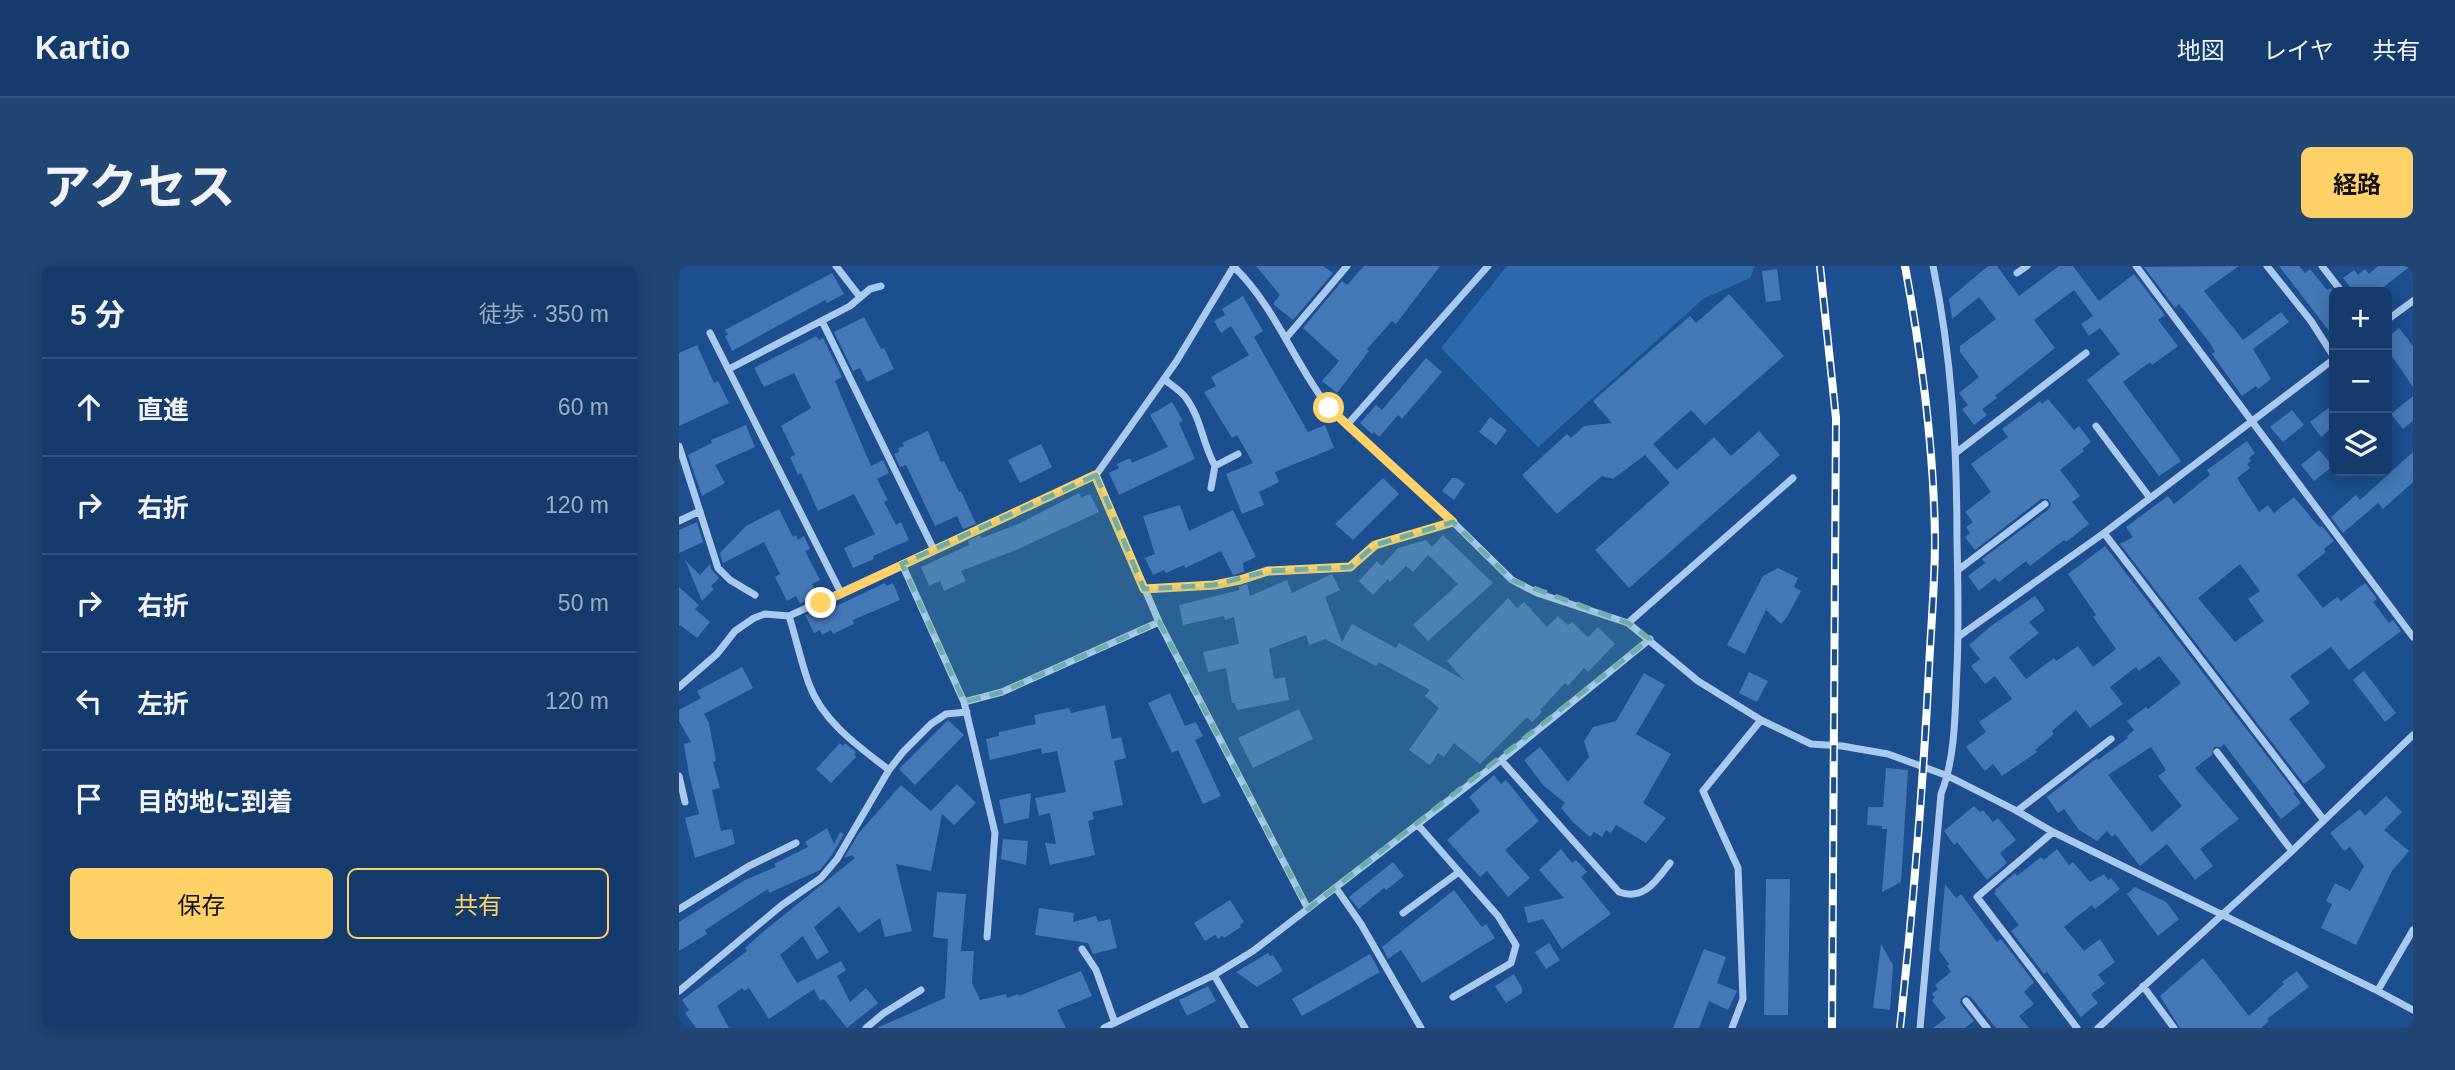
<!DOCTYPE html>
<html lang="ja">
<head>
<meta charset="utf-8">
<style>
	body { margin:0; font-family:Arial,"Noto Sans JP",sans-serif; background:#214673; color:#f1f3f6 }
	.controls { position:absolute; right:21px; top:21px; display:grid; overflow:hidden; border-radius:10px; box-shadow:0 4px 18px #0003 }
	.controls button { width:63px; height:63px; display:grid; place-items:center; padding:0; border:0; border-bottom:2px solid #33557e; background:#143b6b; color:#f1f3f6; font:35px sans-serif }
	.stop { position:absolute; width:21px; height:21px; margin:-16px; border:5px solid #ffd166; border-radius:50%; background:#fff }
	.stop.end { background:#ffd166; border-color:#fff; box-shadow:0 2px 7px #0008 }
	.list { margin:0; padding:0; list-style:none }
	h2 { display:flex; justify-content:space-between; align-items:center; height:91px; margin:0; padding:0 28px; font-size:30px }
	h2 small { font-size:23px; font-weight:400; color:#9dadc1 }
	.list li { display:grid; grid-template-columns:46px 1fr auto; gap:21px; align-items:center; box-sizing:border-box; height:98px; padding:0 28px; border-top:2px solid #33557e }
	.list b { display:block; font-size:26px; white-space:nowrap }
	.list em { font-size:23px; font-style:normal; color:#9dadc1 }
	.actions { display:flex; gap:14px; padding:21px 28px }
	.actions a { flex:1; padding:16px 0; border:2px solid #ffd166; border-radius:10px; text-align:center; font-size:24px; color:#ffd166 }
	.actions .main { background:#ffd166; color:#111 }
	.icon { flex:none; width:38px; height:38px; fill:none; stroke:currentColor; stroke-width:2; stroke-linecap:round; stroke-linejoin:round }
	.map { position:relative; flex:none; width:1734px; height:762px; overflow:hidden; border-radius:10px }
	header { display:flex; align-items:center; gap:42px; box-sizing:border-box; height:98px; padding:0 35px; background:#143b6b; border-bottom:2px solid #33557e }
	header strong { font-size:33px }
	nav { display:flex; gap:38px; margin-inline-start:auto; font-size:24px }
	.intro { display:flex; align-items:center; justify-content:space-between; box-sizing:border-box; height:168px; padding:0 42px }
	h1 { margin:0; font-size:49px }
	.button { padding:18px 32px; border-radius:10px; background:#ffd166; color:#111; font-size:24px; font-weight:700 }
	main { display:flex; gap:42px; padding:0 42px }
	aside { flex:1; background:#143b6b; border-radius:10px; box-shadow:0 4px 18px #0003 }
	.map>svg:first-child { display:block }
	.green { fill:#2e69ad }
	.building { fill:#4478b7; fill-rule:evenodd }
	.lines { fill:none; stroke-linecap:round; stroke-linejoin:round }
	.street { stroke:#a9c9ee; stroke-width:7 }
	.rail-casing { stroke:#fff; stroke-width:8 }
	.rail { stroke:#1b4f8f; stroke-width:5; stroke-dasharray:16; stroke-linecap:butt }
	.route { stroke:#ffd166; stroke-width:9 }
	.marked { fill:#6fada8; fill-opacity:0.2; stroke:#6fada8; stroke-width:5; stroke-dasharray:14 9; stroke-linejoin:round }
</style>
</head>
<body>
<header>
<strong>Kartio</strong>
<nav><a>地図</a><a>レイヤ</a><a>共有</a></nav>
</header>
<div class="intro"><h1>アクセス</h1><a class="button">経路</a></div>
<main>
<aside>
<h2>5 分<small>徒歩 · 350 m</small></h2>
<ul class="list">
<li><svg class="icon" aria-label="ahead" viewBox="0 0 24 24"><path d="M12 20V5M6 11l6-6 6 6"/></svg><div><b>直進</b></div><em>60 m</em></li>
<li><svg class="icon" aria-label="right" viewBox="0 0 24 24"><path d="M7 20v-9h11M14 6l5 5-5 5"/></svg><div><b>右折</b></div><em>120 m</em></li>
<li><svg class="icon" aria-label="right" viewBox="0 0 24 24"><path d="M7 20v-9h11M14 6l5 5-5 5"/></svg><div><b>右折</b></div><em>50 m</em></li>
<li><svg class="icon" aria-label="left" viewBox="0 0 24 24"><path d="M17 20v-9H6M10 6l-5 5 5 5"/></svg><div><b>左折</b></div><em>120 m</em></li>
<li><svg class="icon" aria-label="arrive" viewBox="0 0 24 24"><path d="M6 21V4h12l-3 4 3 4H6"/></svg><div><b>目的地に到着</b></div></li>
</ul>
<div class="actions"><a class="main">保存</a><a>共有</a></div>
</aside>
<div class="map">
<svg width="1734" height="762" viewBox="0 0 1734 762">
	<rect width="100%" height="100%" fill="#1b4f8f"/>
	<path class="green" d="M828 0H1076L1071 12 1024 33 859 181 762 82Z"/>
	<path class="building" d="M577 0H644L654 7 614 54 594 38 601 29Z
		M685 0H761L717 58 713 55 688 83 690 85 658 127 643 115 660 95 624 62 663 15 668 19Z
		M1309 0H1318L1340 30 1380 0H1394L1420 35 1455 8 1486 49 1479 54 1499 80 1473 99 1471 96 1444 116 1502 195 1480 210 1408 114 1441 88 1421 62 1410 70 1402 58 1414 50 1395 24 1355 54 1376 82 1316 130 1318 132 1303 143 1308 149 1295 159 1283 143 1289 139 1280 127 1300 111 1281 86V80L1317 53 1300 31 1273 53 1270 33Z
		M1560 0 1525 25 1564 74 1602 46 1610 56 1574 83 1592 113 1579 123 1577 120 1563 130 1533 88 1536 86 1531 77 1500 38 1496 42 1465 1Z
		M1600 0H1620L1626 7 1631 3 1648 24 1652 22 1655 26V80L1650 73 1654 70Z
		M1699 0H1732L1698 26H1675L1664 12 1675 4 1679 9 1686 3 1690 8Z
		M1098 3 1102 34 1087 36 1083 5Z
		M153 7 165 28 148 37 146 34 53 85 46 70 49 69 46 64Z
		M1050 28 1105 90 1026 159 1012 144 974 178 998 204 1035 171 1052 190 1080 165 1101 189 950 322 916 284 991 217 966 189 934 213 923 210 878 248 843 209 888 168 892 172 905 160 933 157 914 135 1011 50 1017 57Z
		M564 30 584 65 575 71 629 166 646 159 655 182 596 206 600 216 580 226 585 239 563 248 547 208 574 197 558 169 553 172 525 126 537 120 532 111 570 89 552 60 542 67 535 55 546 49 543 43Z
		M185 51 202 83 205 82 215 103 188 116 181 102 174 105 155 66Z
		M1720 62 1734 80V121L1708 83V72Z
		M137 70 140 74 144 72 163 111 156 115 192 200 204 194 210 207 198 213 209 234 205 236 217 259 222 256 230 274 194 290 195 293 174 302 165 282 196 268 175 228 139 245 122 207 119 209 111 191 116 189 102 160 132 142 115 107 85 121 75 102Z
		M18 79 35 117 39 115 50 137 0 160V87Z
		M747 92 763 106 723 153 719 149 700 171 695 166 693 168 681 157 697 139 703 144Z
		M1734 130V155L1724 163 1712 148Z
		M1369 133 1395 164 1400 160 1412 176 1403 183 1405 185 1381 204 1401 230 1393 236 1410 258 1387 276 1385 274 1351 300 1347 295 1320 316 1316 312 1300 325 1289 310 1306 297 1303 293 1370 243 1372 238 1369 233H1362L1296 284 1286 271 1291 267 1287 261 1294 256 1286 246 1312 226 1292 198 1329 171 1323 163 1361 135 1363 138Z
		M493 136 504 155 500 157 516 193 440 229 430 207 440 202 438 198 451 192 453 197 489 181 471 149Z
		M1655 138V160L1642 171 1631 156Z
		M1613 144 1625 159 1604 176 1591 161Z
		M811 151 828 164 817 179 800 166Z
		M67 159 76 181 36 199 46 217 23 230 9 189 33 177 32 174Z
		M249 165 262 196 265 195 280 226 282 225 297 258 284 263 278 250 256 260 227 199 221 201 215 188 220 186 219 182 225 180 223 177Z
		M1568 175 1576 187 1570 192 1572 195 1568 198 1571 202 1558 212 1580 246 1589 239 1595 247 1615 231 1635 255 1641 261 1643 260 1655 275 1645 283 1647 286 1618 309 1644 342 1658 331 1662 335 1686 317 1698 333 1694 336 1710 357 1714 354 1722 365 1670 404 1652 381 1611 410 1631 437 1610 453 1647 501 1625 518 1441 278 1454 271 1447 261 1489 230 1495 238 1531 209 1528 204ZM1561 298 1581 325 1569 333 1585 355 1556 376 1519 332Z
		M362 178 373 201 341 217 329 194Z
		M1640 184 1654 200 1635 215 1622 199Z
		M1734 186V216L1704 243 1699 237 1664 267 1652 251 1677 229 1681 234Z
		M704 212 720 228 674 274 656 258Z
		M773 212H778L786 218 775 234 763 225Z
		M400 227 402 232 411 228 420 246 337 284 282 305 287 315 265 325 261 315 250 320 242 301 290 279 289 275 301 269 303 272 339 258Z
		M501 239 510 265 554 244 577 291 564 297 565 306 554 309 542 285 506 302 505 299 487 307 485 304 474 309 466 292 476 288 464 250Z
		M100 243 114 271 117 269 119 274 125 270 131 283 126 285 141 314 133 318 139 330 121 338 117 330 108 335 96 311 101 308 85 276 44 297 41 287 67 260Z
		M18 256 24 276 0 287V264Z
		M764 269 814 317 749 375 734 359 779 318 749 289 734 306 727 300 711 316 709 313 694 329 680 315 698 295 703 300 719 282 747 274 753 281Z
		M1426 280 1616 526 1614 527 1622 537 1602 553 1545 478 1542 481H1535L1533 489 1516 502 1560 553 1521 583 1534 600 1516 614 1488 578 1461 600 1436 568 1433 571 1428 565 1418 575 1400 564 1385 543 1379 547 1368 531 1418 492 1419 494 1449 472 1448 470 1455 464 1448 455 1467 441 1469 443 1502 417 1480 390 1460 405 1457 401 1431 421 1444 438 1411 462 1397 444 1373 465 1375 468 1356 484 1358 486 1323 510 1314 498 1306 505 1287 481 1307 466 1300 456 1333 433 1316 410 1306 418 1292 400 1301 393 1290 379 1312 360 1356 330 1366 344 1350 356 1360 367 1330 391 1347 413 1375 392 1377 395 1399 380 1414 401 1437 383 1414 351 1417 349 1389 308ZM1472 481 1487 504 1479 510 1503 540 1473 566 1429 509Z
		M6 294 21 309 31 298 32 303 40 312 32 320 35 323 23 335Z
		M1099 302 1119 312 1115 321 1122 325 1108 351 1102 358 1087 344 1066 388 1048 379 1084 310Z
		M653 308 661 324 646 331 663 376 673 358 717 382 720 377 785 414 768 395 829 332 838 342 845 336 868 361 879 350 889 359 893 356 909 371 919 361 936 378 909 406 905 402 889 420 886 417 861 444 863 446 853 456 848 451 801 498 775 477 765 491 759 487 751 499 730 484 760 442 746 430 751 424 700 396 697 400 646 373 630 379 627 369 590 383 595 413 606 411 610 434 558 444 556 437H553L547 402 529 406 524 386 560 378 555 351 546 354 545 350 504 359 500 339 561 324 559 321 568 318 571 330 608 314 613 327Z
		M206 317 207 320 214 317 221 334 174 354 175 358 154 368 152 364 143 369 141 364 135 367 126 349 145 341 146 343H151Z
		M0 321 20 339 16 343 31 356 18 372 1 359 0 360Z
		M63 401 74 422 25 448 30 457 37 495 34 496 41 522 33 524 42 565 53 563 56 578 16 592 6 552 20 548 10 509 5 478 12 476 0 455V444L22 432 18 425Z
		M1685 405 1717 447 1706 456 1674 414Z
		M1070 406 1089 415 1078 436 1060 427Z
		M965 407 986 419 957 468 992 488 964 537 987 552 967 577 937 559 932 567 927 564 923 571 915 566 911 571 894 556 882 542 886 537 865 520 845 494 861 481 889 516 910 491 905 475 914 461 937 455Z
		M491 427 506 460 517 456 524 470 516 474 542 530 524 538 499 484 493 487 469 437Z
		M426 439 433 473 442 471 447 492 435 495 444 539 413 546 415 553 409 555 416 589 371 599 366 577 377 578 371 547 360 550 356 532 387 526 378 485 363 488 362 482 311 494 307 473 320 470V466L357 458 355 449 390 442 392 447Z
		M620 443 634 473 574 502 559 472Z
		M269 454 285 469 236 519 220 503Z
		M161 477 164 480 166 477 177 486 175 488 177 491 152 517 137 503Z
		M1207 502 1229 504 1222 616 1203 626 1208 563H1203V560L1188 559 1189 541H1204Z
		M815 509 822 518 827 514 860 555 826 584 851 612 829 631 808 605 801 611 768 574 801 545 790 531Z
		M278 518 297 537 275 559 263 548 252 605 217 598 233 665 206 671 201 652 180 667 160 640 135 661 150 686 138 694 124 670 101 689 118 717 162 695 167 704 158 710 171 736 187 722 199 737 168 762 145 733 141 735 135 723 90 753 70 722 65 725 63 722 38 740 50 762H17L6 747 10 744 3 734 68 685 66 682 85 665 176 592 173 589 165 592 180 567 222 519 252 545Z
		M352 527 350 552 325 558 320 534Z
		M1707 530 1723 546 1705 564 1730 585 1713 605 1677 679 1642 662 1653 638 1647 635 1656 617 1671 625 1685 600 1671 581 1665 585 1651 567 1681 543 1686 550Z
		M1295 540 1301 546 1304 544 1314 556 1319 552 1337 574 1321 587 1328 597 1308 614 1278 576 1275 579 1265 565Z
		M148 562 155 578 161 566 165 568 153 589 141 604 90 627 89 623 26 664 28 668 0 685V656L66 614 97 601 95 598 129 581 126 576Z
		M324 573 349 575 347 599 322 593Z
		M882 583 893 597 897 594 908 606 902 611 932 648 883 683 864 653 849 657 845 641 885 632 860 604Z
		M1378 583 1390 599 1394 596 1411 616 1425 608 1429 614 1432 612 1441 623 1416 643 1413 639 1385 661 1405 685 1421 673 1436 696 1419 709 1426 718 1412 728 1419 737 1402 751 1368 706 1365 708 1332 665 1340 659 1315 627 1317 626 1316 624 1336 607 1338 610 1362 591 1365 594Z
		M714 596 725 610 707 624 705 622 680 643 670 631Z
		M1087 613H1111L1109 749H1085Z
		M1266 618 1277 632 1282 628 1318 676 1322 673 1355 716 1345 726 1355 738 1340 750 1350 762H1317L1292 731 1287 729 1282 732 1281 737 1295 755 1286 762H1254L1267 752 1253 735 1256 731 1253 728 1259 723 1256 719 1272 706 1268 700 1270 698 1260 684Z
		M1456 621 1487 636 1500 653 1479 670 1448 628Z
		M775 624 803 661 807 658 816 672 743 717 722 684 709 693 703 681Z
		M258 626 287 628 282 685H295L293 717 301 734 327 728 328 732 339 728 340 730 402 705 413 730 378 744 387 762H198L266 732 269 673 254 671Z
		M551 634 565 656 561 659 562 661 545 672 543 670 539 673 536 669 526 675 515 657Z
		M360 642 395 647 394 656 417 650 419 656 431 653 438 682 414 688 409 677 356 669Z
		M870 677 881 694 867 703 856 686Z
		M1202 678 1214 699 1211 744 1194 742Z
		M1025 683 1047 691 1038 717 1058 725 1049 744 1030 735 1020 762H994Z
		M589 687 591 690 594 689 604 705 578 721 557 706Z
		M691 688 701 706 623 750 613 733Z
		M1524 692 1570 750 1605 718 1603 716 1618 705 1630 721 1588 753 1590 755 1582 762H1501L1481 730Z
		M835 708 843 722V727L827 737 816 720Z
		M529 720 537 735 508 750 500 734Z"/>
	<g class="lines">
		<path class="street" d="M157 0 181 31
			M554 0C596 40 615 97 650 142L774 256 833 314 858 327 949 357 1019 415 1082 454 1132 478 1163 480 1209 488 1269 510 1338 545 1374 566 1695 723 1734 744
			M1457 0 1734 371
			M1588 0 1632 55 1655 91
			M1643 0 1663 26
			M1338 7 1348 0
			M1708 54 1734 35
			M143 55 255 284
			M31 67 162 327
			M607 72 668 0
			M50 103 171 40 191 23 202 20
			M485 113C492 119 502 125 507 132 522 152 524 179 536 200L532 222
			M668 159 809 0
			M1417 160 1471 232
			M0 180 39 302 51 314 76 329
			M1278 186 1407 87
			M536 200 559 188
			M417 209 480 356 629 643
			M0 255 21 245
			M1425 267 1644 553
			M223 298 285 436 316 567 308 671
			M1279 304 1366 238
			M465 323 535 319 561 314 589 305 671 301 696 279 774 256
			M110 350C117 372 122 396 130 418 144 456 179 480 210 504
			M949 357 1114 212
			M1279 371 1425 267 1655 93
			M0 421 38 388 56 365 75 352 86 348 110 350 417 209 497 96 555 0
			M285 436 323 426 480 356
			M1538 486 1613 585
			M822 494 940 626C965 635 977 615 991 597
			M0 510 6 536
			M1338 545 1432 473
			M739 559 819 650 837 679 832 697 774 731
			M1374 566 1298 631 1398 762
			M657 622 682 658 742 762
			M0 643 70 600 117 577
			M724 647 780 606
			M403 683 417 704 436 757
			M535 709 566 762
			M1464 720 1495 762
			M1699 724 1734 664
			M0 725 103 639 142 612 158 593 210 504 224 486 252 458 267 448 288 446
			M1287 735 1308 762
			M187 762 205 747 242 724
			M425 762 535 709 574 685 822 494 971 373
			M1053 762 1064 733 1059 602 1024 525 1082 454
			M1241 762 1262 528C1277 490 1276 444 1278 402 1280 360 1279 317 1278 275 1278 182 1273 91 1254 0
			M1419 762 1613 585 1734 469"/>
		<g class="rail-casing">
			<path id="rail" d="M1141 0 1157 152 1153 762
				M1221 762C1234 642 1244 522 1250 402 1252 360 1256 317 1256 274 1255 182 1243 91 1226 0"/>
		</g>
		<use href="#rail" class="rail"/>
	</g>
	<g class="lines">
		<path class="route" d="M142 337 416 209 465 323 535 319 561 314 589 305 671 301 696 279 774 256 650 142"/>
	</g>
	<path class="marked" d="M417 209 465 323 535 319 589 305 671 301 696 279 774 256 833 314 949 357 971 373 629 643 480 356 323 426 285 436 223 298Z"/>
</svg>
<div class="controls">
<button>+</button>
<button>−</button>
<button><svg class="icon" aria-label="layers" viewBox="0 0 24 24"><path d="M12 4l9 5-9 5-9-5zM3 14l9 5 9-5"/></svg></button>
</div>
<div class="stop" style="left:650px;top:142px"></div>
<div class="stop end" style="left:142px;top:337px"></div>
</div>
</main>
</body>
</html>
